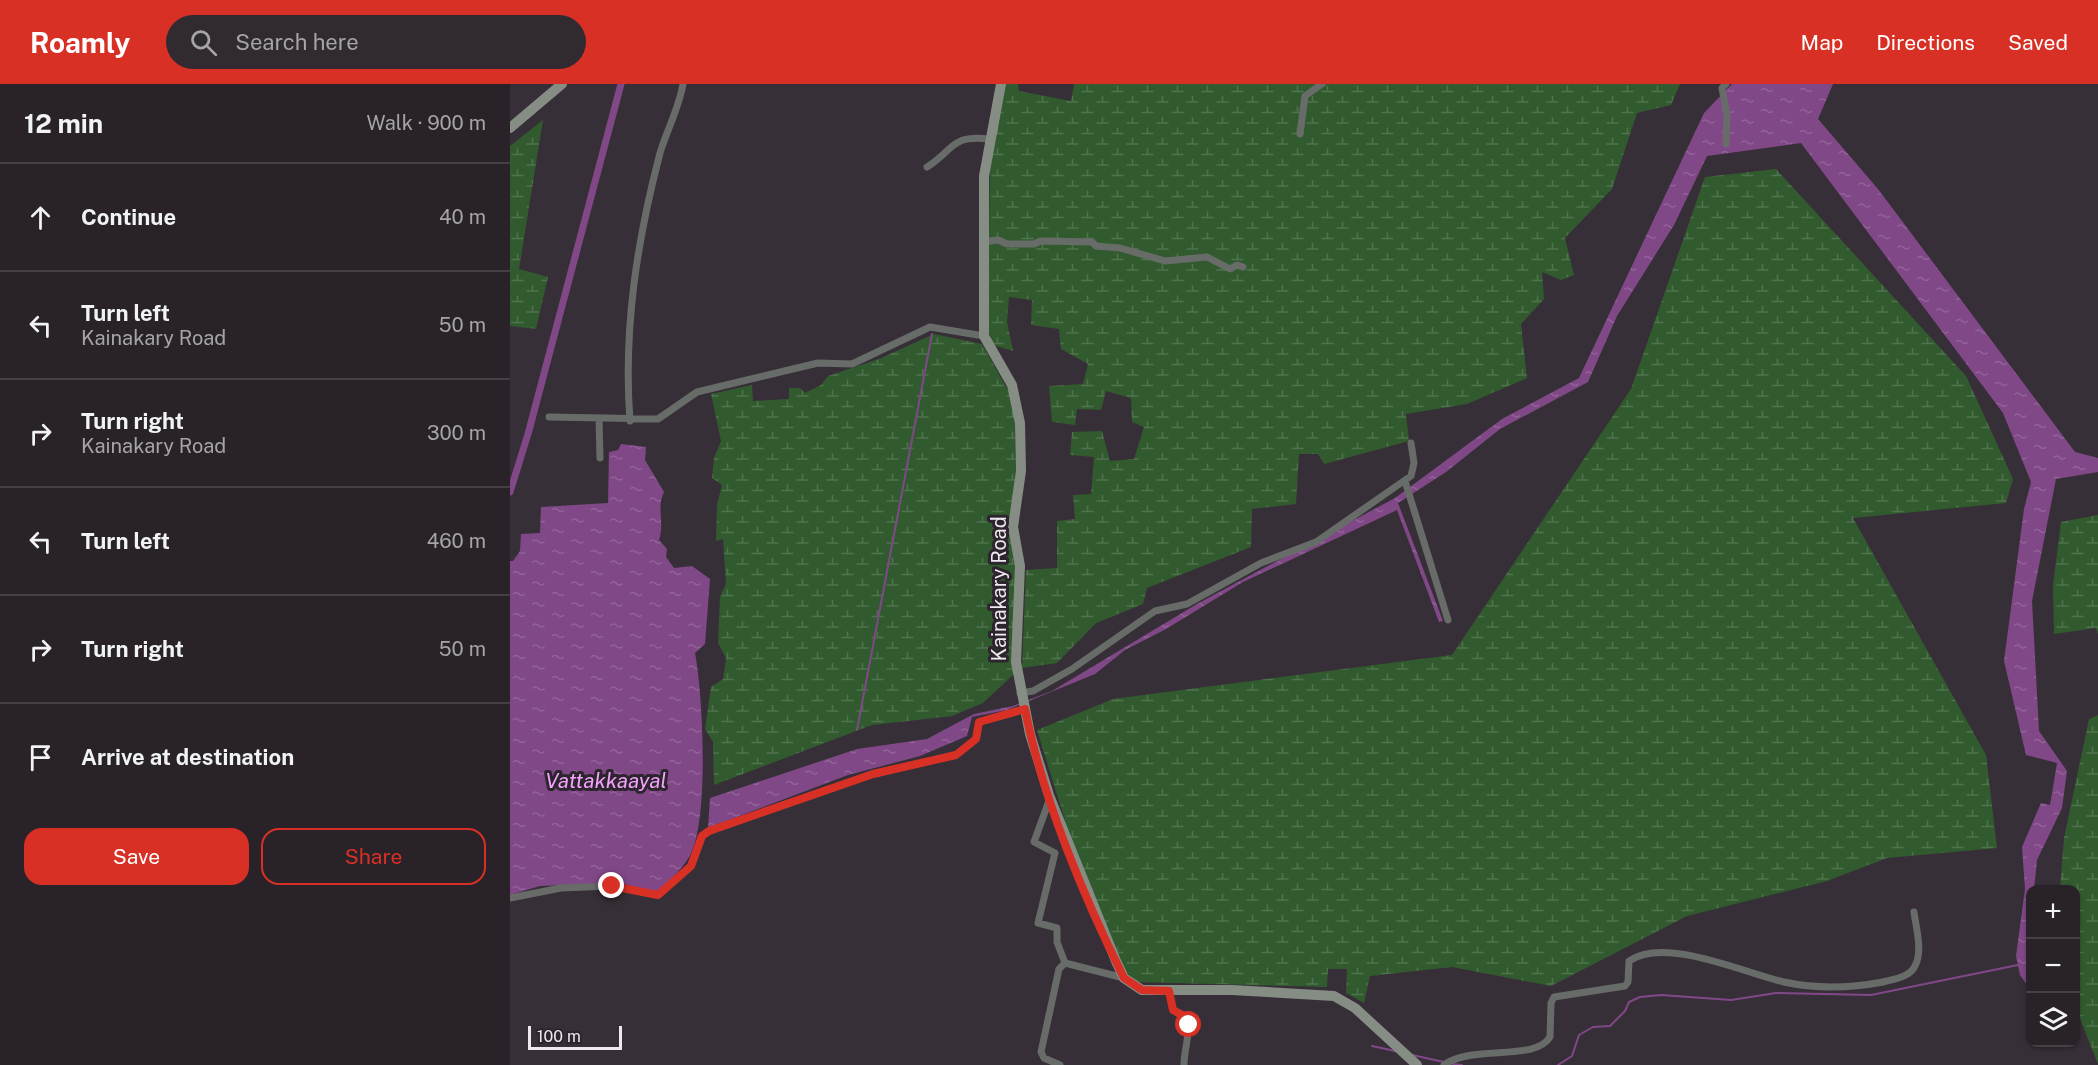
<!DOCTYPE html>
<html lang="en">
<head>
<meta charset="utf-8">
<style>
	body { margin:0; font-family:"Public Sans",sans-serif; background:#312b31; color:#f1f3f6 }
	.controls { position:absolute; right:18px; bottom:18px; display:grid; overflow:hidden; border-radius:12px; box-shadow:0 2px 4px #0004 }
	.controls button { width:54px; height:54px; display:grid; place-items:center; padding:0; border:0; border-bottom:2px solid #454046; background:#292329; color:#f1f3f6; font:30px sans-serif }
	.scale { position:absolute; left:18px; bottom:15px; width:94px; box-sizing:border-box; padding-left:6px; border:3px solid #eee9ee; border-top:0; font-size:16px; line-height:21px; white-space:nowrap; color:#eee9ee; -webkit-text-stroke:4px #2d252d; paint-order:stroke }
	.stop { position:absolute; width:18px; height:18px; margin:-14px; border:4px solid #d93025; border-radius:50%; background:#fff }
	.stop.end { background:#d93025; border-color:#fff; box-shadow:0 2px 6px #0008 }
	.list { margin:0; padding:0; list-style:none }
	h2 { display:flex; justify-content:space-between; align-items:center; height:78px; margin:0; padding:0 24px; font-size:26px }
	h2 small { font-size:20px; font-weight:400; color:#a5a4a8 }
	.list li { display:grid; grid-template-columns:39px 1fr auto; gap:18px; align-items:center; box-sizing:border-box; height:108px; padding:0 24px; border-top:2px solid #454046 }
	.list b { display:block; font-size:22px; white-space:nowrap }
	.list p { margin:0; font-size:20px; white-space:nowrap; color:#a5a4a8 }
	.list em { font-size:20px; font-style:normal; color:#a5a4a8 }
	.actions { display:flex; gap:12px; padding:18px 24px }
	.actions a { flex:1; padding:14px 0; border:2px solid #d93025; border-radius:18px; text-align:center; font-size:21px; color:#d93025 }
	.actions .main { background:#d93025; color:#fff }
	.icon { flex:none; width:33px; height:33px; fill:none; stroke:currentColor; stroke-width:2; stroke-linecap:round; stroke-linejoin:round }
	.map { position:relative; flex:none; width:1588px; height:981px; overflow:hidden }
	header { display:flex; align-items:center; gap:36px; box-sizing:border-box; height:84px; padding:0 30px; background:#d93025; color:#fff }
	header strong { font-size:28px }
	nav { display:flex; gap:33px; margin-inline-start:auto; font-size:21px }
	.search { width:420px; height:54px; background:#312b31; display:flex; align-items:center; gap:15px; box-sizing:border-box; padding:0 21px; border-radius:33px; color:#a5a4a8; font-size:22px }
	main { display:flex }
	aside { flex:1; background:#292329 }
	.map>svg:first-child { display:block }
	.wetland { fill:url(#wetland-marsh) }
	.water { fill:url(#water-ripples) }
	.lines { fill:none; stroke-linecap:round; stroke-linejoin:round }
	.stream { stroke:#814888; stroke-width:2 }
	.canal { stroke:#814888; stroke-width:7 }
	.minor { stroke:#686c68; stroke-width:7 }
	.secondary { stroke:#868d85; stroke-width:10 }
	.route { stroke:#d93025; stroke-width:8 }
	.labels { text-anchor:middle; stroke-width:6; stroke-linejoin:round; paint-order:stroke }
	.street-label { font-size:20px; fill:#eee9ee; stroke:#2d252d }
	.water-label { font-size:21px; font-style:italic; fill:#f4a3fd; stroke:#2d252d }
</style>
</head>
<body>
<header>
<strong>Roamly</strong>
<div class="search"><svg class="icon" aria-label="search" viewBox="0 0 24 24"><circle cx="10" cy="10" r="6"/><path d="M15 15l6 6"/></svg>Search here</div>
<nav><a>Map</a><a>Directions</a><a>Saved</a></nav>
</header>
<main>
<aside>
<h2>12 min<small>Walk · 900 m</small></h2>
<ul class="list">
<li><svg class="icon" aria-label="ahead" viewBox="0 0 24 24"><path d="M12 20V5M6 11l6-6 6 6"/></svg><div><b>Continue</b></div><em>40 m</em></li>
<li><svg class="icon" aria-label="left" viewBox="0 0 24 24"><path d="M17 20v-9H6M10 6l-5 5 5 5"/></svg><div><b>Turn left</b><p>Kainakary Road</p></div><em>50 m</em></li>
<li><svg class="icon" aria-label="right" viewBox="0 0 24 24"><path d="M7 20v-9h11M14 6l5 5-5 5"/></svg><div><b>Turn right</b><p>Kainakary Road</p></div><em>300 m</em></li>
<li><svg class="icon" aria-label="left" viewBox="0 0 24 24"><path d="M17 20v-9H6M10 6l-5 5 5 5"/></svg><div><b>Turn left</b></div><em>460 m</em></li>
<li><svg class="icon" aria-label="right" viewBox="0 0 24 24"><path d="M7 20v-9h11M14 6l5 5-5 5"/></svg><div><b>Turn right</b></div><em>50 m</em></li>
<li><svg class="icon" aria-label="arrive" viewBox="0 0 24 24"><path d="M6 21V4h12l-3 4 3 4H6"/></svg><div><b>Arrive at destination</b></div></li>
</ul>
<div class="actions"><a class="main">Save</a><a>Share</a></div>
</aside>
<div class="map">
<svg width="1588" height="981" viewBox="0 0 1588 981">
	<defs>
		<pattern id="wetland-marsh" width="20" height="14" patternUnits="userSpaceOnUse" patternTransform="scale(1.5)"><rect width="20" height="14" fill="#315b2e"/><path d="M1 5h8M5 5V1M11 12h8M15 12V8" fill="none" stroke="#4f734d"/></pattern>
		<pattern id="water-ripples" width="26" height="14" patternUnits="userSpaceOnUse" patternTransform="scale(1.5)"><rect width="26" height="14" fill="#814888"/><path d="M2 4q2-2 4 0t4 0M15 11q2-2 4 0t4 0" fill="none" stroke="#936299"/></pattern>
	</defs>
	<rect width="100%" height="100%" fill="#372f37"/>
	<path class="wetland" d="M494 0H508L509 7 561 17 564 0H1170L1161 21 1127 29 1102 105 1055 154 1064 191 1051 196 1032 188 1034 215 1011 240 1017 294 957 320 896 330 899 357 814 380 808 370H789L786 420 742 425 741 463 637 504 633 520 586 539 547 579 512 584 516 486 547 484V437L565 435 563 411 581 410 584 373 560 371 562 348 592 347 600 377 624 375 634 343 622 338 621 314 596 307 591 326 567 325 565 341 542 338 539 302 573 300 578 280 551 265 549 245 521 241 522 216 499 213 497 238 503 267 483 261 478 245 480 73Z
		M33 36 9 185 38 193 26 245 0 242V62Z
		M1266 85 1456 292 1503 395 1496 419 1343 434 1476 671 1487 764 1377 774 1317 797 1177 832 1041 902 942 883 860 892 854 919 836 909 837 885H818L817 903 627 898 616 888 561 756 527 646 603 615 942 571 1121 305 1195 93Z
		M424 250 472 260 499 308 505 323 506 396 498 444 507 484 503 591 473 619 442 632 362 641 204 701 203 658 195 645 201 603 213 595 216 574 208 559 210 513 216 500 213 455 206 457 207 421 212 401 202 394 204 374 211 357 201 310 242 301 243 317 279 315V304H290L295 309 311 301 318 292 369 275Z
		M1588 431V550L1586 544 1544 550 1543 501 1551 438Z
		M1588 631V980L1566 925V806L1550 805 1554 754 1579 635Z"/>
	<path class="water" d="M1222 0H1323L1308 35 1368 105 1565 368 1588 374V388L1546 395 1522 517 1529 647 1557 687 1552 724 1527 776 1524 805 1520 806 1518 879 1520 882V905L1510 891 1506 872 1515 805 1512 763 1531 719 1540 721 1547 679 1516 671 1494 577 1514 425 1521 398 1493 329 1291 59 1197 72 1164 141 1107 232 1078 298 990 345 936 388 888 419 933 537 929 538 887 426 733 498 656 545 615 566 585 590 497 626 462 633 457 652 410 672 338 691 198 744 200 714 347 665 417 655 464 630 503 622 542 607 687 520 885 414 992 335 1069 294 1194 29Z
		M111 360 136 363 135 376 154 408C146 423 155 439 149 456L157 465 156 473 164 484 182 482 200 495 195 560 185 569C193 611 199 732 181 769 175 783 159 796 149 808L109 799 30 802 0 811V477H3L10 467 11 450 30 449 31 423 98 419 99 368 108 366Z"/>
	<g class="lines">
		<path class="stream" d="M347 646 422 250
			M862 962 885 967
			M902 971 934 978
			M943 980 952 981
			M1048 981 1062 972 1069 951 1083 943 1100 942 1115 927 1119 918 1130 913 1151 911 1221 916 1266 909 1361 911 1508 881"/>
		<path class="canal" d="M0 408 18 350 111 0"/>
		<path class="minor" d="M1216 0 1212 4 1217 31 1216 60
			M790 50 795 12 812 0
			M417 83C445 65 440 51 479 55
			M473 158 488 156 497 160H524L531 157 582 158 586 162 610 164 655 177 697 173 720 185 727 181 733 183
			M39 333 148 335 187 308 308 279 342 280 420 243 474 252
			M89 335 90 374
			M120 337C113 246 127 157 150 69 157 46 169 24 173 0
			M895 397 938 536
			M510 609 523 607 562 585 645 527 677 520 751 479 806 458 901 392 904 379 901 359
			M540 714 524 758 545 769 528 839 547 844V858L555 879
			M0 814 51 804 102 802 148 811 181 782 192 752 199 747 363 690 446 671 466 655 469 638 515 625
			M659 907 663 926C688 939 674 957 674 981
			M550 981 534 974 531 968 549 885 555 879 614 894
			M934 981C963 960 1025 978 1040 953L1041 919 1044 913 1115 902 1118 898 1119 877C1155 852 1234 889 1274 898 1306 905 1341 904 1373 898 1384 895 1400 893 1405 882 1413 867 1406 844 1404 828"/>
		<path class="secondary" d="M491 0 474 92V252L502 301 510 339 511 387 503 443 510 482 506 578 520 650 539 711 606 877 614 894 632 906H722L824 912 845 924 907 981
			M0 44 52 0"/>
	</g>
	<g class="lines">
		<path class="route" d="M102 802 148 811 181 782 192 752 199 747 363 690 446 671 466 655 469 638 515 625C532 713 574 814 614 894L632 906 659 907 663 926 674 932 679 941"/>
	</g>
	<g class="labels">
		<g class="street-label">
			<text transform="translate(489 505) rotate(-90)" y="7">Kainakary Road</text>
		</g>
		<g class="water-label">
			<text x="96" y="704">Vattakkaayal</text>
		</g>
	</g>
</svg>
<div class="controls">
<button>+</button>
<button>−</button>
<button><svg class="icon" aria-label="layers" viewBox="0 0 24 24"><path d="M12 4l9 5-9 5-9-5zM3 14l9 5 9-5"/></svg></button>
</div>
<div class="scale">100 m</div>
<div class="stop" style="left:679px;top:941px"></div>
<div class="stop end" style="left:102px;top:802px"></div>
</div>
</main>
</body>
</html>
